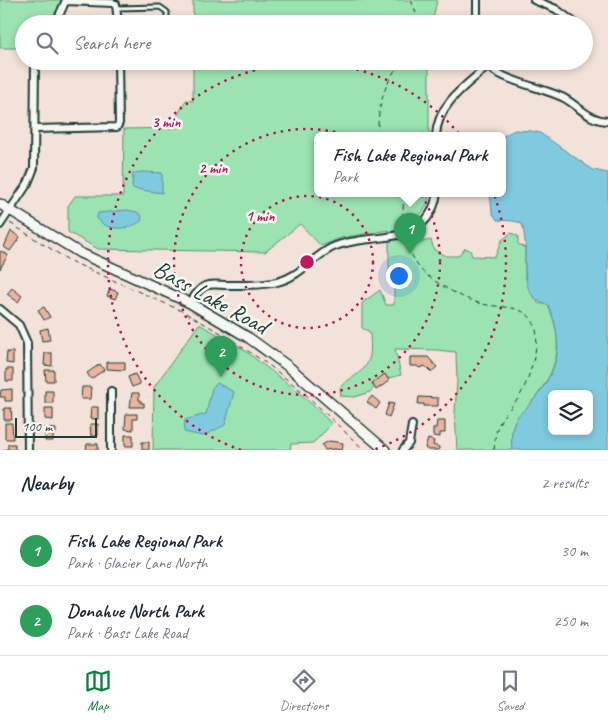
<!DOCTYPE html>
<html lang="en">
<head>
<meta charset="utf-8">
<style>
	body { margin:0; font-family:Caveat,sans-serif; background:#f6f6f7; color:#1f2937 }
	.controls { position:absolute; right:15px; bottom:15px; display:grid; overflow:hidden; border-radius:8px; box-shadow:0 2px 8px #0003 }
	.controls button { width:45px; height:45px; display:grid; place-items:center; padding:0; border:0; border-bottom:1px solid #e0e1e3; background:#fff; color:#1f2937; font:25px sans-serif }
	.scale { position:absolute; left:15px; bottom:12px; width:82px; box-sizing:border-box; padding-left:5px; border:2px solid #1f3d34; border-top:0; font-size:14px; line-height:18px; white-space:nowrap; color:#1f3d34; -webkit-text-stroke:4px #f6f6f2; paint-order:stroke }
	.you { position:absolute; left:398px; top:275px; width:18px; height:18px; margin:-12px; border:4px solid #fff; border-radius:50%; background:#1a73e8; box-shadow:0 0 0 8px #1a73e833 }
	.badge { display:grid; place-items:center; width:32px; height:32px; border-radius:50%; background:#0b8043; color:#fff; font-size:16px; font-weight:700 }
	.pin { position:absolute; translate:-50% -41px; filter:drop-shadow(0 1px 2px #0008) }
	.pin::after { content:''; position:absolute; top:26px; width:18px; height:15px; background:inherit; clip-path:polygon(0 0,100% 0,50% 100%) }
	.popup { position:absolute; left:314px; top:132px; width:192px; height:65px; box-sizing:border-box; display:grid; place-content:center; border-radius:8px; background:#fff; filter:drop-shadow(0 1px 4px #0005); font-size:16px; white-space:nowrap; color:#747a83 }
	.popup b { font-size:19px; color:#1f2937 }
	.popup::after { content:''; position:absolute; left:50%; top:100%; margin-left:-10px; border:10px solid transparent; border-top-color:#fff }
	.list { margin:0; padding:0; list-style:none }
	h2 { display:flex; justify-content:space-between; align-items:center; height:65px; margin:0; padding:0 20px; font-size:21px }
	h2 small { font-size:16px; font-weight:400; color:#747a83 }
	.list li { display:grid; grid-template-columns:32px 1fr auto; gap:15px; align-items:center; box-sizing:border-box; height:70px; padding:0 20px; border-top:1px solid #e0e1e3 }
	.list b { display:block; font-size:19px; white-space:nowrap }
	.list p { margin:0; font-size:16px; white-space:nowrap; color:#747a83 }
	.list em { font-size:16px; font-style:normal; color:#747a83 }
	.icon { flex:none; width:28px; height:28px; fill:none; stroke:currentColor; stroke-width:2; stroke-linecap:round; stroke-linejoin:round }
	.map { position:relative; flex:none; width:608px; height:450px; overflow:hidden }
	.search { position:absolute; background:#fff; box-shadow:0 2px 8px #0003; left:15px; right:15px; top:15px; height:55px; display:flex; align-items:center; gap:12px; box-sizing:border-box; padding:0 18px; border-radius:28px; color:#747a83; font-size:19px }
	.sheet { height:205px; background:#fff }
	nav { display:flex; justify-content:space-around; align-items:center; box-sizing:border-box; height:70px; border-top:1px solid #e0e1e3; background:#fff; font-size:14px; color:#747a83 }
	nav a { display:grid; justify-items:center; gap:2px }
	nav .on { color:#0b8043 }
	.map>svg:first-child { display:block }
	.green { fill:#9be3b1; stroke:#5d9072 }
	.water { fill:#80cae0; stroke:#59929b; fill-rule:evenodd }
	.building { fill:#eab49f; stroke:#1f3d34 }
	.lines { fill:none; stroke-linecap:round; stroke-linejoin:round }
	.lane-casing { stroke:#1f3d34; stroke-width:7 }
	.street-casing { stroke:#1f3d34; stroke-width:10 }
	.secondary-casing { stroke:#1f3d34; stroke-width:12 }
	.path { stroke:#1f3d34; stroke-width:1; stroke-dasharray:5 4; stroke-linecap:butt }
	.lane { stroke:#f6f6f2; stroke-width:3 }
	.street { stroke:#f6f6f2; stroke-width:6 }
	.secondary { stroke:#f6f6f2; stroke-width:9 }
	.ring { fill:none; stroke:#c2185b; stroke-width:2.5; stroke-dasharray:2.5 5 }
	.labels { text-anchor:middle; stroke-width:5; stroke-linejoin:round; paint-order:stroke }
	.street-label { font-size:24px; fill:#1f3d34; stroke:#f6f6f2 }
	.centre { fill:#c2185b; stroke:#f6f6f2; stroke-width:2.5 }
	.ring-label { font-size:15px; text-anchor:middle; font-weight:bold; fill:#c2185b; stroke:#f6f6f2; stroke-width:5; stroke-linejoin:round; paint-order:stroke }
</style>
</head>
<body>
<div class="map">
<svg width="608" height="450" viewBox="0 0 608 450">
	<rect width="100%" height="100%" fill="#f2e2d9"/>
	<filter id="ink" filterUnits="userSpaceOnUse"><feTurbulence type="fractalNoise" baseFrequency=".02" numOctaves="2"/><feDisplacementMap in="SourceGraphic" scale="10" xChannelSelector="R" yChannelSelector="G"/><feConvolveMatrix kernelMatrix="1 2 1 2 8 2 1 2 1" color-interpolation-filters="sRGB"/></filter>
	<g filter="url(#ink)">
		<path class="green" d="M0 0H62L58 11 47 24H24V48H0Z
			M193 0H437L432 24H193Z
			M193 61H429V135H318V193H429C429 207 420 216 410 225L417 243 431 240 434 250 446 256H458L465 248 470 250 472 256 495 257 502 240 511 233 518 236V244L525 248V277L538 303 548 305C565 344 558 369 532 402 527 408 518 415 514 423 511 430 511 443 512 450H457L455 413 457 381 456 352 436 350 395 349 401 375 381 380 370 392 355 397 341 396 340 388C344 382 347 381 352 378 373 364 371 355 370 332L362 328V303L380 290 386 305H394V285L389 284V230L340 238 321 246 300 224 265 252 98 249 68 232V206L75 196H123L124 129 177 128V116L186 100 193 101Z
			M199 324 240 347 300 393 332 424 313 443 291 444 290 450H153L154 387Z"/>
		<path class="water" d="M333 61H360L354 70C344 71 339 69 333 61Z
			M515 130 531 131 540 133 593 170 608 173V450H512C511 440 511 424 518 416 521 412 526 409 529 405 558 373 566 345 548 305 515 296 529 259 524 234 523 229 524 226 520 223 515 220 504 221 497 220L492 212 490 193H502L503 136ZM552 394H589V431H552Z
			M142 172 162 173V193L135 189 132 187 133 173Z
			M127 210 137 212 142 216 141 221C129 230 107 232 97 218L98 213Z
			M217 383 234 392 225 425 203 436 184 432 185 420 206 414 212 388Z"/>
		<path class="building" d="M11 231 20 237 10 251 4 247Z
			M1 251 8 255 0 269V252Z
			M12 288 22 296 18 302 7 294Z
			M110 289 118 292 115 299 107 296Z
			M44 307 50 317 44 320 38 310Z
			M48 328 50 340 42 341 40 330Z
			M7 352H13V364L6 363Z
			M45 353H52V366L44 365Z
			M410 357H428L437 367 431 372 425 366 419 368 417 366H410Z
			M107 362H125V370L107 369Z
			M100 364 104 370 91 379 87 373Z
			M6 369H13V381H6Z
			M45 370H54V381H46Z
			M135 374 140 384 132 387 128 377Z
			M385 374 389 381 376 390 372 383Z
			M82 387H91L90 399H81Z
			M12 389V401H5V397H0L1 390Z
			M45 391H53V403H45Z
			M132 393H139V400H141V403H144V407H130Z
			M372 396 380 403 376 409 367 402Z
			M419 397 438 398V406H424V404H418Z
			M389 403 394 404 389 417 385 415Z
			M91 407H98V419H90Z
			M4 408H11L12 420H4Z
			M45 408H53V420L45 419Z
			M126 414H137V419H133V430L125 429Z
			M437 421H445V433H440V437L433 436V428H436Z
			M5 423H12L13 439H5Z
			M90 424H98V436H91Z
			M45 428 56 429V433H53V441H45Z
			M125 435H133V446H125Z
			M428 439 434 441 433 445 439 447V450H428L425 448Z
			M329 441 343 443 342 450 334 449 325 450 322 445Z
			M142 442H149V450H142Z
			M8 444H15V450H3L8 449Z
			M87 444H98V450H86Z"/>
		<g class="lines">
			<g class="lane-casing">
				<path id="lane" d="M118 8 160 7 167 12V24"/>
			</g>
			<g class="street-casing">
				<path id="street" d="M477 0V24
					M534 0 556 9 572 21
					M66 1 113 3 116 4 118 24
					M52 24 58 18 66 0
					M483 61C496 80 542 87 564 98 580 107 588 120 608 121
					M35 129 117 127 119 123 118 61
					M436 135C438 104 465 86 487 67
					M0 225 28 183 34 168 35 61
					M190 303C194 297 198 289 205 286 211 283 220 285 227 285 244 285 261 286 277 282 299 277 312 258 331 248 370 230 428 251 437 193
					M0 309 19 325 27 343 28 450
					M111 391V450
					M403 450 409 443 412 425"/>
			</g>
			<g class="secondary-casing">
				<path id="secondary" d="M0 204 80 253 190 303 249 338 289 367 385 450"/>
			</g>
			<path class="path" d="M411 0 416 13 417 24
				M378 135C377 108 384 82 402 61
				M10 223 70 261 182 311 226 336 270 366 304 393 364 450
				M402 227 404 193
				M405 238C409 248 413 260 420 269 431 281 466 301 483 304 503 309 530 303 536 330 540 346 527 387 517 400 511 408 503 414 499 424 495 432 495 441 494 450"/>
			<use href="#lane" class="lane"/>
			<use href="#street" class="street"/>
			<use href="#secondary" class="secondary"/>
		</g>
	</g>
	<g class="ring">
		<circle cx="307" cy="262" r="66"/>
		<circle cx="307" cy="262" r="133"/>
		<path d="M241 450A199 199 0 1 1 373 450"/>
	</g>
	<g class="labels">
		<g class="street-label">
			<text transform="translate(211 297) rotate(29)" y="8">Bass Lake Road</text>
		</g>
	</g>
	<circle cx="307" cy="262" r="8" class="centre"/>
	<g class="ring-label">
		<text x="166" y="127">3 min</text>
		<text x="213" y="173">2 min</text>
		<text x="260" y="221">1 min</text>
	</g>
</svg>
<div class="controls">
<button><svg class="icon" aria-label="layers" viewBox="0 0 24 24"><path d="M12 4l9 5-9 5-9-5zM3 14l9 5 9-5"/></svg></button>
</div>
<div class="scale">100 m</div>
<div class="you"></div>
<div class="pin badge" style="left:410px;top:254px;background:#2e9e5b">1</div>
<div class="popup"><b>Fish Lake Regional Park</b>Park</div>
<div class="pin badge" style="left:221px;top:377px;background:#2e9e5b">2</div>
<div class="search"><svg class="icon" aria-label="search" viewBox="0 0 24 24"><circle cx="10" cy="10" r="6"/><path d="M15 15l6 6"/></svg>Search here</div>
</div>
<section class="sheet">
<h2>Nearby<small>2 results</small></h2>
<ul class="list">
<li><span class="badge" style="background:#2e9e5b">1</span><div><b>Fish Lake Regional Park</b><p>Park · Glacier Lane North</p></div><em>30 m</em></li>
<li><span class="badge" style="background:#2e9e5b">2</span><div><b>Donahue North Park</b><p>Park · Bass Lake Road</p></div><em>250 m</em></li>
</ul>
</section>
<nav>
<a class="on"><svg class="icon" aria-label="map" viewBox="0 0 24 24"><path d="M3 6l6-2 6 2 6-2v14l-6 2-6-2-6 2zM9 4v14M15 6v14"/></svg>Map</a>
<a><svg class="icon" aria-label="directions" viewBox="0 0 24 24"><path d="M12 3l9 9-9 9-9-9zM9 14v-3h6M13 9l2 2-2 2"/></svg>Directions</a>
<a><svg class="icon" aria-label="saved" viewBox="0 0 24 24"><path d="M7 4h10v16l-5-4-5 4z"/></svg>Saved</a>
</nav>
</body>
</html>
